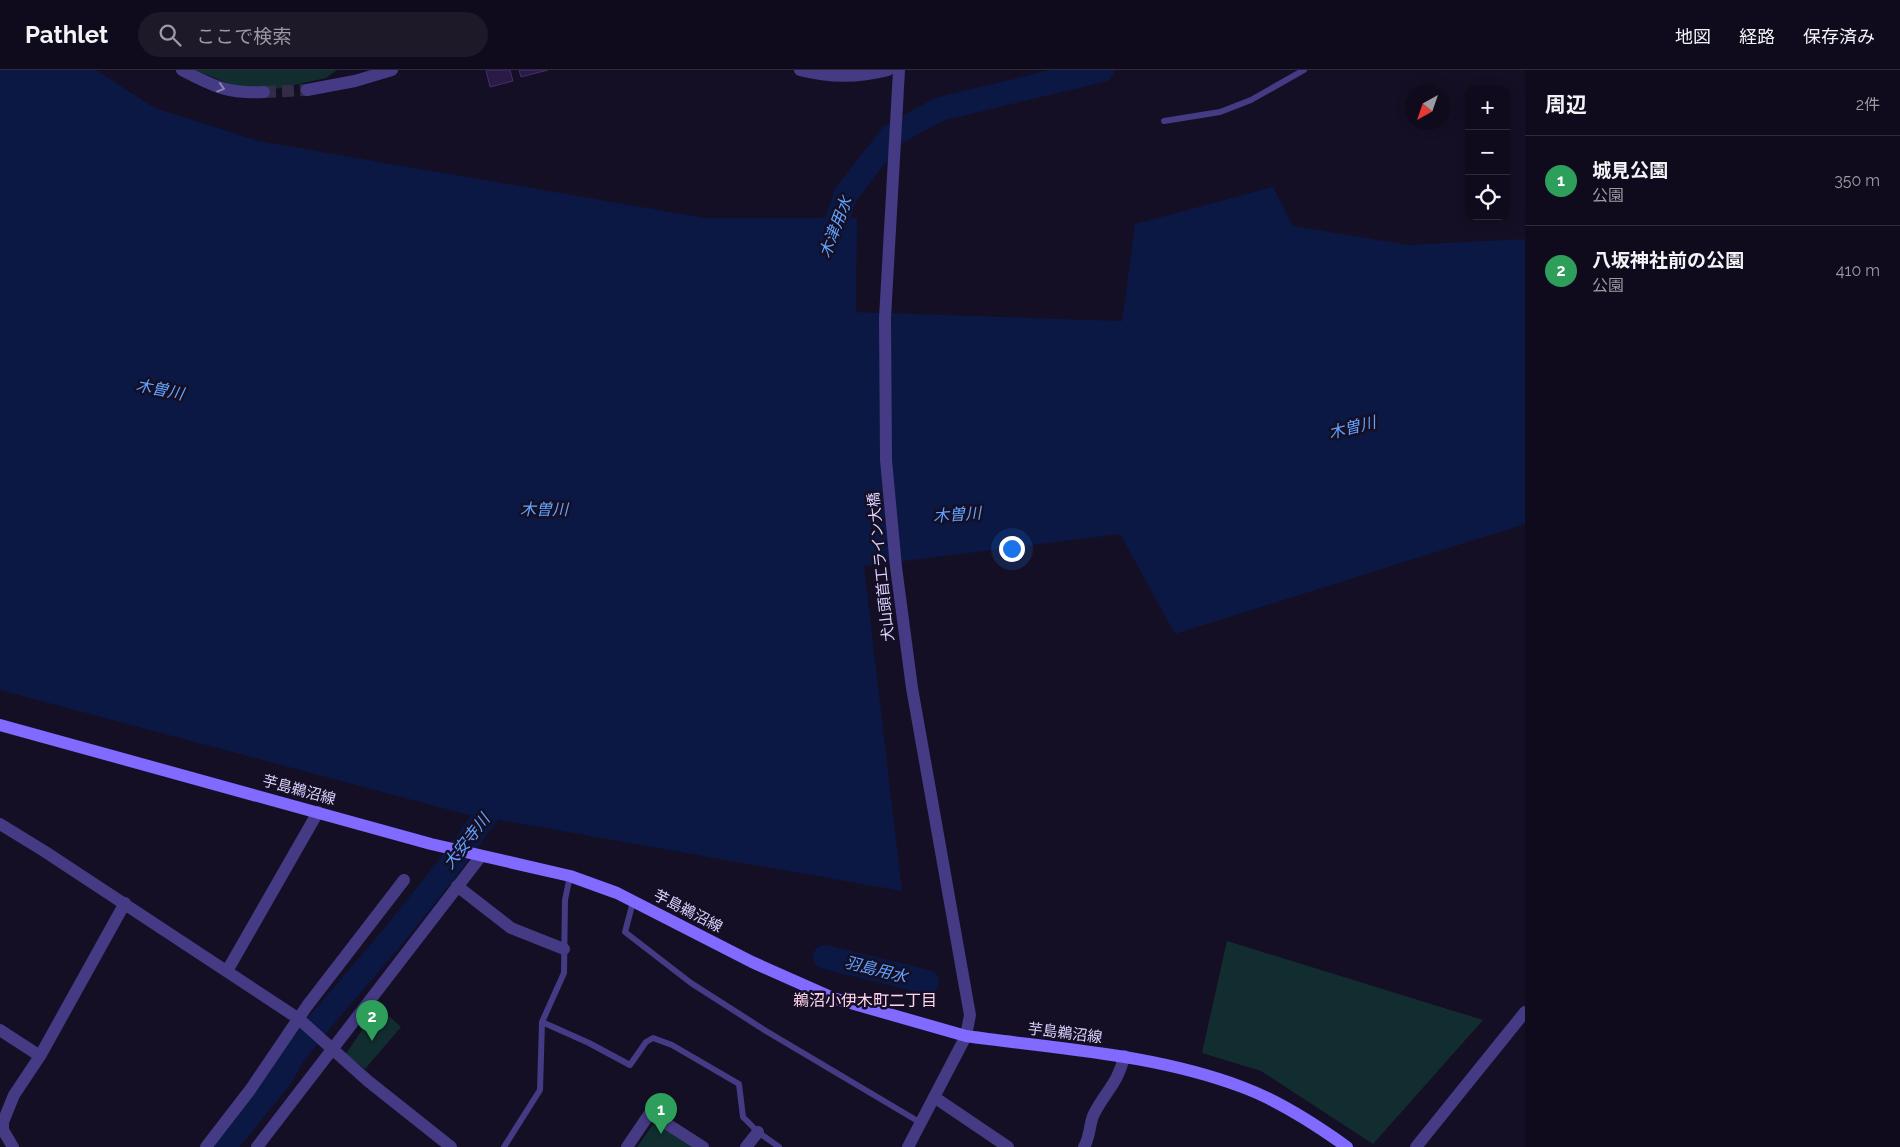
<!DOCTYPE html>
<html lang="ja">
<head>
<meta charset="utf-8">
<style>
	body { margin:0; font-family:Raleway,"Noto Sans JP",sans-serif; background:#1e1929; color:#f1f3f6 }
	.controls { position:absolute; right:15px; top:15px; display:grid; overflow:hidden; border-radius:10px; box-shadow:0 2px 12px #0003 }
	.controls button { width:45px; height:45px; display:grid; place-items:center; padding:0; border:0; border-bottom:1px solid #302b3b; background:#100b1c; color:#f1f3f6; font:25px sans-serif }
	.compass { position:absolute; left:1405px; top:15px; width:45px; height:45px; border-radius:50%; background:#100b1c; box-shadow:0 2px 12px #0003; rotate:220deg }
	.you { position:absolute; left:1011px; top:478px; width:18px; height:18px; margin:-12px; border:4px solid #fff; border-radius:50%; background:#1a73e8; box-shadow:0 0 0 8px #1a73e833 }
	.badge { display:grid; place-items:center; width:32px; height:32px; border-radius:50%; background:#ea580c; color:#fff; font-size:16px; font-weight:700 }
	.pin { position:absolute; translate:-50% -41px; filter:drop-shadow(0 1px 2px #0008) }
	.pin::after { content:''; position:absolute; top:26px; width:18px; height:15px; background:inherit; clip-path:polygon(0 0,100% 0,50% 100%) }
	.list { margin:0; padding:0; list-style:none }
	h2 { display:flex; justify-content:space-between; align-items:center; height:65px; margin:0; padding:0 20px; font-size:21px }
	h2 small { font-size:16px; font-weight:400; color:#9c9ba3 }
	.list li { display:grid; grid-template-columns:32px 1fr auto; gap:15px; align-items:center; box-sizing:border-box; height:90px; padding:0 20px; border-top:1px solid #302b3b }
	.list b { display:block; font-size:19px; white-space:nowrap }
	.list p { margin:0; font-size:16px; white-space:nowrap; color:#9c9ba3 }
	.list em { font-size:16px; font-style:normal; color:#9c9ba3 }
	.icon { flex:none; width:28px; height:28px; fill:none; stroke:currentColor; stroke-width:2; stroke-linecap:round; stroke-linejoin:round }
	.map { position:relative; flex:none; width:1525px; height:1077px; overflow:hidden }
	header { display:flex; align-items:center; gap:30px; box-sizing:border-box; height:70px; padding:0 25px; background:#100b1c; border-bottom:1px solid #302b3b }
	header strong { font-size:24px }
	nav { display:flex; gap:28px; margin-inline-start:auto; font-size:18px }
	.search { width:350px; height:45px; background:#1e1929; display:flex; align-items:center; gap:12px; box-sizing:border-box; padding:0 18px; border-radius:28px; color:#9c9ba3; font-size:19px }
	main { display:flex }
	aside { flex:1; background:#100b1c }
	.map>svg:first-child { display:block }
	.green { fill:#122d2f }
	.water { fill:#0a1843 }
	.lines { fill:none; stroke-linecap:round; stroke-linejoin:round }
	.river { stroke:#0a1843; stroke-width:24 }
	.building { fill:#291b46; stroke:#432d72 }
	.minor-tunnel { stroke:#332c46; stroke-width:12; stroke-dasharray:12 6; stroke-linecap:butt }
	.service { stroke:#453a84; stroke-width:6 }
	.minor { stroke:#453a84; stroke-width:12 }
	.tertiary { stroke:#453a84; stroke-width:12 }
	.secondary { stroke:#806aff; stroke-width:12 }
	.oneway { stroke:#897fbb }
	.labels { text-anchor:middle; stroke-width:5; stroke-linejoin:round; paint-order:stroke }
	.street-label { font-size:15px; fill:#ddd3ff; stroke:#150f25 }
	.water-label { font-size:16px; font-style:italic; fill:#61a3ff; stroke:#150f25 }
	.neighbourhood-label { font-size:16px; fill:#ffd5eb; stroke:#150f25 }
</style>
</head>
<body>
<header>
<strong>Pathlet</strong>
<div class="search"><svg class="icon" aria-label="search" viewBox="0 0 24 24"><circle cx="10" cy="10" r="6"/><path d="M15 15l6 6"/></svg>ここで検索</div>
<nav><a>地図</a><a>経路</a><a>保存済み</a></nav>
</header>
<main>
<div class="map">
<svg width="1525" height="1077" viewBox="0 0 1525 1077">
	<rect width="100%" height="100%" fill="#150f25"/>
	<path class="green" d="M195 0H337L326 8 271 20 241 19Z
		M1227 871 1483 950 1373 1074 1261 1001 1202 983Z
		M378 936 401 957 365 999 346 984Z
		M656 1050 695 1077H637Z"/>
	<path class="water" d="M0 0H96L155 38 258 71 705 148H857L856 242 1122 251 1135 154 1273 117 1293 156 1408 175 1525 169V454L1175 564 1120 464 864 496 902 821 465 744 0 620Z"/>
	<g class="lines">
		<path class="river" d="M827 179 846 124 892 65 940 39 1102 0
			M825 887 927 912
			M224 1077 281 1007 292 987 318 954 391 869 447 799 504 721"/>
	</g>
	<path class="building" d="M486 0H510L513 11 490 17Z
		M519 0H548L521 7Z"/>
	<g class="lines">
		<path class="minor-tunnel" d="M264 22 307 20"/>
		<path class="service" d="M1164 51 1220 42 1251 30 1304 0
			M633 832 625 862 691 913 766 961 921 1053
			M542 952 589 973 630 995 646 972 653 968 672 975 739 1014 743 1047 758 1062 779 1077
			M504 1077 540 1020 542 952 564 903 565 830 570 806"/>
		<path class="minor" d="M182 0C213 16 228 24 264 22
			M307 20 355 11 392 0
			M0 754 44 781 299 949 368 1011 451 1077
			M457 816 511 858 564 879
			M227 901 318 742
			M0 960 40 986
			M934 1027 1008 1077
			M13 1077 3 1060V1052L14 1025 40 986 125 833
			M206 1077 250 1020 307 936 404 810
			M257 1077 481 786
			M627 1077 650 1043 703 1077
			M746 1077 758 1062
			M908 1077 966 966
			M1084 1077C1090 1067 1089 1057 1093 1046 1103 1024 1119 1013 1124 986"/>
		<path class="tertiary" d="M800 0C830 8 858 8 888 0
			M899 0 885 248 886 390 896 497 912 618 968 934 970 945 966 966
			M1416 1077 1525 942"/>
		<path class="secondary" d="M0 655 431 774 570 806 617 823 752 892 833 928 966 966C1058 979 1154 984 1242 1017 1280 1031 1315 1054 1347 1077"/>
	</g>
	<defs><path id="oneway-chevron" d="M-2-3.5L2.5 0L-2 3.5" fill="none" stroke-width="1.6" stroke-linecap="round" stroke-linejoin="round" transform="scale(1.25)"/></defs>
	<use class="oneway" href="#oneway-chevron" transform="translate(221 18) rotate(17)"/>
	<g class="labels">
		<g class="street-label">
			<text transform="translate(881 497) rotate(-96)" y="5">犬山頭首工ライン大橋</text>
			<text transform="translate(299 720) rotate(15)" y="5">芋島鵜沼線</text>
			<text transform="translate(688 841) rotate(27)" y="5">芋島鵜沼線</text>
			<text transform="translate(1065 963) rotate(7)" y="5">芋島鵜沼線</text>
		</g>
		<g class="water-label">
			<text transform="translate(835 157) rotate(-69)" y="6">木津用水</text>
			<text transform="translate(160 319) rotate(11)" y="6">木曽川</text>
			<text transform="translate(1352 357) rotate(-14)" y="6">木曽川</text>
			<text x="544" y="445">木曽川</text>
			<text transform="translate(957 444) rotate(-4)" y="6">木曽川</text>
			<text transform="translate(466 771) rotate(-52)" y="6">大安寺川</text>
			<text transform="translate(876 899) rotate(14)" y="6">羽島用水</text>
		</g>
		<g class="neighbourhood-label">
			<text x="865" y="936">鵜沼小伊木町二丁目</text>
		</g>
	</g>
</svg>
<div class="controls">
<button>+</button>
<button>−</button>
<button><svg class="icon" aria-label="locate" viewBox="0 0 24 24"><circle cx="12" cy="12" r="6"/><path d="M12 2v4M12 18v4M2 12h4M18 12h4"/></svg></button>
</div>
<svg class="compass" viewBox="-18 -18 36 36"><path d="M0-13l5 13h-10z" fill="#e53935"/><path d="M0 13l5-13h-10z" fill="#9c9ba3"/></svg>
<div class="you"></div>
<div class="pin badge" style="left:661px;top:1064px;background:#2e9e5b">1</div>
<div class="pin badge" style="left:372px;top:971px;background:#2e9e5b">2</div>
</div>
<aside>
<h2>周辺<small>2件</small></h2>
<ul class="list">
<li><span class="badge" style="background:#2e9e5b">1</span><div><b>城見公園</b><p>公園</p></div><em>350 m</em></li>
<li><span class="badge" style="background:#2e9e5b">2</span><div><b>八坂神社前の公園</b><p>公園</p></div><em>410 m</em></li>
</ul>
</aside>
</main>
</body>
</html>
